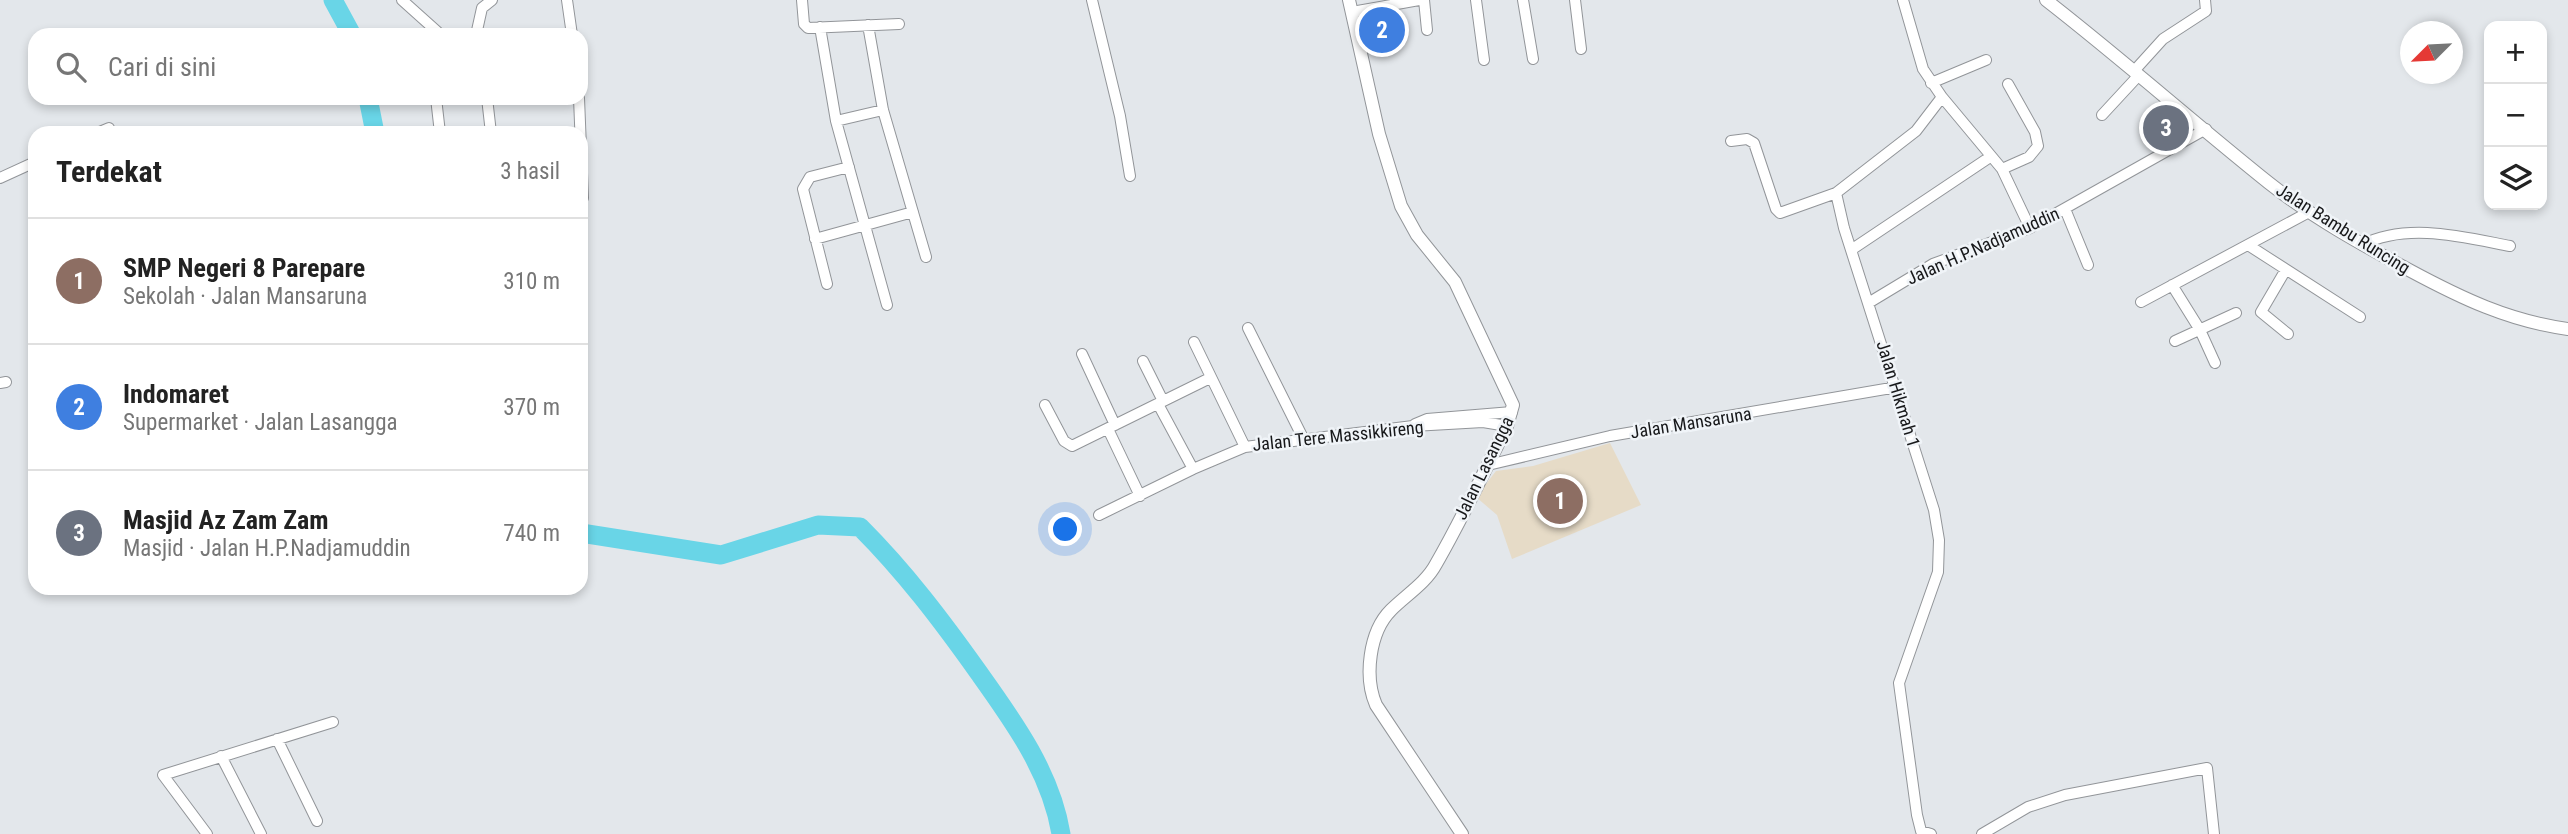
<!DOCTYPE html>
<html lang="id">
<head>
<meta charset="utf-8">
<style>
	body { margin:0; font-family:"Roboto Condensed",sans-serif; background:#f2f2f2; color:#222 }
	.controls { position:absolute; right:21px; top:21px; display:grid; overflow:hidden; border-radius:14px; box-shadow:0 4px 10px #0003 }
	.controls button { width:63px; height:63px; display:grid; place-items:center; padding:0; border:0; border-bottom:2px solid #e0e0e0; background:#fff; color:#222; font:35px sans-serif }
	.compass { position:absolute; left:2400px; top:21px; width:63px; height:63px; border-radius:50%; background:#fff; box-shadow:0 4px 10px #0003; rotate:246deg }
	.you { position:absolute; left:1066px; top:530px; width:24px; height:24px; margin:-18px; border:5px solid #fff; border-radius:50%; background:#1a73e8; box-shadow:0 0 0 10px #1a73e833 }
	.badge { display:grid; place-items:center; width:46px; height:46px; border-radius:50%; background:#7c3aed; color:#fff; font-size:23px; font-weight:700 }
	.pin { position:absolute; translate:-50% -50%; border:4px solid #fff; box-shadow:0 2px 7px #0006 }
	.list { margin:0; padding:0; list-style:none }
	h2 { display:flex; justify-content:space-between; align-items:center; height:91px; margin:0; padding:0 28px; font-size:30px }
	h2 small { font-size:23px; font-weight:400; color:#767676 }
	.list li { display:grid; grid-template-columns:46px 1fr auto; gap:21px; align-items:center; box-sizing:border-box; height:126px; padding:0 28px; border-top:2px solid #e0e0e0 }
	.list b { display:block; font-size:26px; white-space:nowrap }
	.list p { margin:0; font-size:23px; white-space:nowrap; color:#767676 }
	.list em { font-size:23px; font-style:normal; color:#767676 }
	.icon { flex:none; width:38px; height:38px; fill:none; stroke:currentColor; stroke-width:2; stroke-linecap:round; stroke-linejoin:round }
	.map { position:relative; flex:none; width:2568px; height:834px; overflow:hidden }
	.search { position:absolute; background:#fff; box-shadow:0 4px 10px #0003; left:28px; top:28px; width:560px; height:77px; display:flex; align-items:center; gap:18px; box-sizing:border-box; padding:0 24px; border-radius:21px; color:#767676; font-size:26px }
	.panel { position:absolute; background:#fff; box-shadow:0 4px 10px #0003; left:28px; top:126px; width:560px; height:469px; border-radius:21px }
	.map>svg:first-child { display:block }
	.education { fill:#e6dbc7 }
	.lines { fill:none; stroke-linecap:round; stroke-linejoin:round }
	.river { stroke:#69d5e7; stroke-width:19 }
	.minor-casing { stroke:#929599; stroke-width:12 }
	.tertiary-casing { stroke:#929599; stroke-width:14 }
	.minor { stroke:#fff; stroke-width:10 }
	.tertiary { stroke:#fff; stroke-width:12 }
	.labels { text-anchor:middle; stroke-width:5; stroke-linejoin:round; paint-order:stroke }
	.street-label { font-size:18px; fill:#17181a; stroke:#f0f4f8 }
</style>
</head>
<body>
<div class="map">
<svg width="2568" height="834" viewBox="0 0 2568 834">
	<rect width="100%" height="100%" fill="#e3e7eb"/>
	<path class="education" d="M1610 443 1641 505 1512 559 1497 515 1476 497 1496 471 1533 466Z"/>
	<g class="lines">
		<path class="river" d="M333 0 352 35
			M368 98 375 133
			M581 533 721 555 818 525 860 527C905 572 942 621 979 673 1014 722 1051 773 1061 834"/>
		<g class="minor-casing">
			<path id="minor" d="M402 0 441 35
				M567 0 572 35
				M802 0 804 24 808 28 899 24
				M1092 0 1120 116 1130 176
				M1424 0 1427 30
				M1476 0 1484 60
				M1523 0 1533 59
				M1575 0 1581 49
				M1903 0 1923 69 1942 97 1916 131 1836 193 1844 228 1934 510 1939 540 1938 572 1899 683 1917 815 1921 831 1931 834
				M1352 12 1419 0
				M868 25 883 110 926 257
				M820 27 836 121 887 305
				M476 35 482 8 492 0
				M2134 71 2163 39 2206 11 2205 0
				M1931 83 1986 60
				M1942 97 2002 169 2030 228
				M436 98 440 133
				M487 98 491 133
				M579 98 583 198
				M2102 115 2139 75
				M836 121 883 110
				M97 133 109 128
				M1731 141 1747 139 1754 143 1776 209 1780 213 1836 193
				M2002 169 2029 157 2038 146 2035 132 2008 84
				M0 178 35 162
				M2065 209 2088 265
				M815 239 913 212
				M2248 245 2360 317
				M2362 245C2407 222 2463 237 2510 246
				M1851 250 1990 157
				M2285 271 2261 312 2288 334
				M827 284 803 189 810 177 849 167
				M2172 285 2200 330 2215 363
				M1870 302 1933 264 2030 228 2206 129
				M2141 302 2309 212
				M1248 328 1304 440
				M2175 341 2236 313
				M1194 342 1245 447 1413 426 1483 422 1507 426
				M1082 354 1115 425
				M1143 361 1163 401
				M0 383 6 382
				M1158 404 1193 469 1245 447
				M1045 405 1064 441 1072 446 1210 378
				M1415 424 1427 419 1512 412
				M1108 429 1140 496
				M1488 465 1610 436 1897 387
				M1099 515 1193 469
				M277 739 317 821
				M221 756 261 834
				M207 834 163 775 333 722
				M1982 834 2028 807 2065 795 2207 768 2214 834"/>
		</g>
		<g class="tertiary-casing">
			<path id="tertiary" d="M1349 0 1379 134 1401 206 1417 235 1455 282 1513 405 1507 426C1484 472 1462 519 1436 564 1426 583 1406 595 1391 610 1369 632 1364 677 1376 705L1462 834
				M2046 0C2122 59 2194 123 2269 183 2312 217 2361 244 2409 270 2461 298 2509 321 2568 329"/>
		</g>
		<use href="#minor" class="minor"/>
		<use href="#tertiary" class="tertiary"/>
	</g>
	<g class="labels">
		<g class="street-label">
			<text transform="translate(2343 229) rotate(32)" y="6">Jalan Bambu Runcing</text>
			<text transform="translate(1983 246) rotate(-24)" y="6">Jalan H.P.Nadjamuddin</text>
			<text transform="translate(1898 394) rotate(73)" y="6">Jalan Hikmah 1</text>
			<text transform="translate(1691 423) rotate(-9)" y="6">Jalan Mansaruna</text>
			<text transform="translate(1338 436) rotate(-6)" y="6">Jalan Tere Massikkireng</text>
			<text transform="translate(1484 468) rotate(-64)" y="6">Jalan Lasangga</text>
		</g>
	</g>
</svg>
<div class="controls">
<button>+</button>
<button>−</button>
<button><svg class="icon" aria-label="layers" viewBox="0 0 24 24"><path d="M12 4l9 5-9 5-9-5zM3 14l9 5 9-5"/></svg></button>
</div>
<svg class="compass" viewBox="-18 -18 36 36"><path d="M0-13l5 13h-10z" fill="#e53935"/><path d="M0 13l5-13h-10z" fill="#767676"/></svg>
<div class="you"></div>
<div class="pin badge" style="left:1560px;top:501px;background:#8d6e63">1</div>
<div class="pin badge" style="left:1382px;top:30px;background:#3f7fe0">2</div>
<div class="pin badge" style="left:2166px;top:128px;background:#6b7280">3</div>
<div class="search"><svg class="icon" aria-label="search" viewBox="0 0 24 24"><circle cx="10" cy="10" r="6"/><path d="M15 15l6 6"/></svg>Cari di sini</div>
<section class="panel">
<h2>Terdekat<small>3 hasil</small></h2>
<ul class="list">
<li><span class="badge" style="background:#8d6e63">1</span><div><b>SMP Negeri 8 Parepare</b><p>Sekolah · Jalan Mansaruna</p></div><em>310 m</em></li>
<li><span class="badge" style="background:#3f7fe0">2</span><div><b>Indomaret</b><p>Supermarket · Jalan Lasangga</p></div><em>370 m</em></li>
<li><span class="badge" style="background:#6b7280">3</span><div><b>Masjid Az Zam Zam</b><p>Masjid · Jalan H.P.Nadjamuddin</p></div><em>740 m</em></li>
</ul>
</section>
</div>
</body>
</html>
